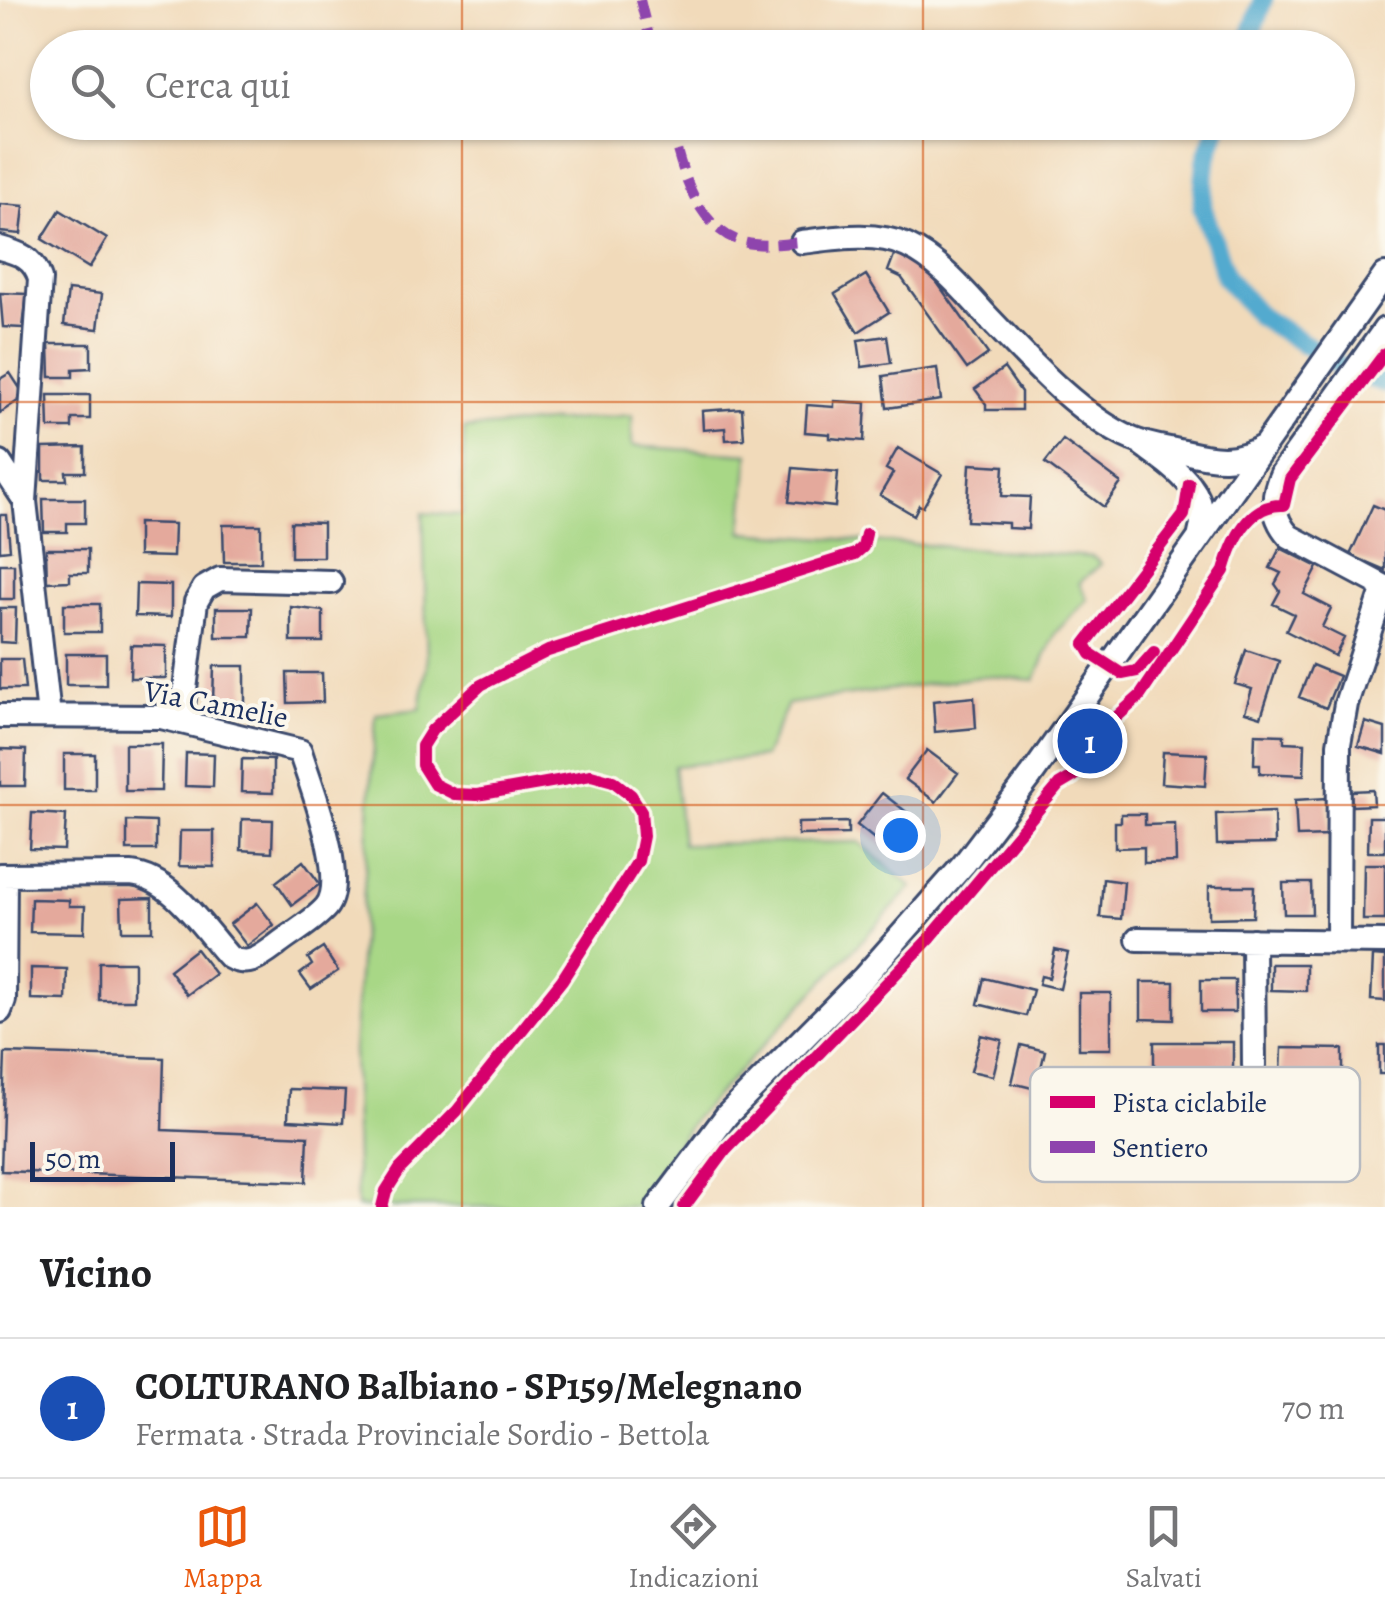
<!DOCTYPE html>
<html lang="it">
<head>
<meta charset="utf-8">
<style>
	body { margin:0; font-family:Alegreya,serif; background:#f2f2f2; color:#202124 }
	.scale { position:absolute; left:30px; bottom:25px; width:145px; box-sizing:border-box; padding-left:10px; border:5px solid #1b2f5e; border-top:0; font-size:28px; line-height:35px; white-space:nowrap; color:#1b2f5e; -webkit-text-stroke:8px #fbf7ec; paint-order:stroke }
	.you { position:absolute; left:900px; top:835px; width:35px; height:35px; margin:-25px; border:8px solid #fff; border-radius:50%; background:#1a73e8; box-shadow:0 0 0 15px #1a73e833 }
	.badge { display:grid; place-items:center; width:65px; height:65px; border-radius:50%; background:#ea580c; color:#fff; font-size:32px; font-weight:700 }
	.pin { position:absolute; translate:-50% -50%; border:5px solid #fff; box-shadow:0 2px 10px #0006 }
	.list { margin:0; padding:0; list-style:none }
	h2 { display:flex; justify-content:space-between; align-items:center; height:130px; margin:0; padding:0 40px; font-size:42px }
	h2 small { font-size:32px; font-weight:400; color:#757577 }
	.list li { display:grid; grid-template-columns:65px 1fr auto; gap:30px; align-items:center; box-sizing:border-box; height:140px; padding:0 40px; border-top:2px solid #e0e0e0 }
	.list b { display:block; font-size:38px; white-space:nowrap }
	.list p { margin:0; font-size:32px; white-space:nowrap; color:#757577 }
	.list em { font-size:32px; font-style:normal; color:#757577 }
	.icon { flex:none; width:55px; height:55px; fill:none; stroke:currentColor; stroke-width:2; stroke-linecap:round; stroke-linejoin:round }
	.map { position:relative; flex:none; width:1385px; height:1207px; overflow:hidden }
	.search { position:absolute; background:#fff; box-shadow:0 2px 8px #0004; left:30px; right:30px; top:30px; height:110px; display:flex; align-items:center; gap:25px; box-sizing:border-box; padding:0 35px; border-radius:55px; color:#757577; font-size:38px }
	.sheet { height:270px; background:#fff }
	nav { display:flex; justify-content:space-around; align-items:center; box-sizing:border-box; height:140px; border-top:2px solid #e0e0e0; background:#fff; font-size:28px; color:#757577 }
	nav a { display:grid; justify-items:center; gap:5px }
	nav .on { color:#ea580c }
	.map>svg:first-child { display:block }
	.green { fill:#a8d786; stroke:#628372; stroke-width:2.5 }
	.lines { fill:none; stroke-linecap:round; stroke-linejoin:round }
	.canal { stroke:#52aacf; stroke-width:20 }
	.building { fill:#e4a99c }
	.minor-casing { stroke:#3b496c; stroke-width:28 }
	.minor { stroke:#fff; stroke-width:22 }
	.quiet { stroke:#8e44ad; stroke-width:10; stroke-dasharray:20 10; stroke-linecap:butt }
	.cycleway-casing { stroke:#fbf7ec; stroke-width:19 }
	.cycleway { stroke:#d6006c; stroke-width:12 }
	.grid { fill:none; stroke:#d45514; stroke-width:2.5; stroke-opacity:0.55 }
	.labels { text-anchor:middle; stroke-width:8; stroke-linejoin:round; paint-order:stroke }
	.street-label { font-size:30px; fill:#1b2f5e; stroke:#fbf7ec }
	.key { fill:#fbf7ec; stroke:#b8bbc1; stroke-width:2.5 }
	.key-label { font-size:28px; fill:#1b2f5e }
</style>
</head>
<body>
<div class="map">
<svg width="1385" height="1207" viewBox="0 0 1385 1207">
	<rect width="100%" height="100%" fill="#fbf7ec"/>
	<filter id="ink" filterUnits="userSpaceOnUse"><feTurbulence type="fractalNoise" baseFrequency=".01" numOctaves="2"/><feDisplacementMap in="SourceGraphic" scale="20" xChannelSelector="R" yChannelSelector="G"/><feConvolveMatrix kernelMatrix="1 2 1 2 8 2 1 2 1" color-interpolation-filters="sRGB"/></filter>
	<filter id="wash" filterUnits="userSpaceOnUse"><feTurbulence type="fractalNoise" baseFrequency=".0048" numOctaves="4" result="noise"/><feDisplacementMap in="SourceGraphic" scale="40" xChannelSelector="R" yChannelSelector="G"/><feGaussianBlur stdDeviation="2.25" result="paint"/><feColorMatrix in="noise" values="0 0 0 0 0 0 0 0 0 0 0 0 0 0 0 0 0 1.4 0 .05"/><feComposite in="paint" operator="in"/></filter>
	<g filter="url(#wash)">
		<rect width="100%" height="100%" fill="#f1daba"/>
		<path class="green" d="M632 415V446L749 454 742 532 1093 557 1101 564 1079 583 1088 599 1055 633 1035 680 986 676 788 704 764 757 674 766 682 844 859 842 912 887 693 1120 636 1207H357L353 1050 376 714 420 709 427 665 423 513 462 515 464 429Z"/>
		<g class="lines">
			<path class="canal" d="M1246 48 1263 0
				M1219 122 1206 161 1202 206 1226 278 1259 316 1345 369 1385 383"/>
		</g>
		<g id="blocks">
			<path class="building" d="M0 204 24 206 21 234 0 232Z
				M60 210 107 239 89 268 42 239Z
				M896 250 921 260 988 354 967 369 901 277 888 271Z
				M866 275 889 312 858 332 835 294Z
				M68 290 102 294 98 329 64 325Z
				M0 293 27 294 23 328 3 327Z
				M887 336 891 363 862 367 858 340Z
				M49 344H91V368L73 369V377H50Z
				M937 368 941 400 887 408 883 376Z
				M1004 368 1021 392V410H986V404L975 389Z
				M10 373 25 396 0 413V379Z
				M48 395H90V419H72V428H49Z
				M834 401 866 403 864 441 830 438V434L805 432 807 405 834 407Z
				M742 408 744 439 726 440 725 428 703 430 702 411Z
				M1063 440 1121 483 1104 507 1045 463Z
				M85 447V472H66L67 480H43V448Z
				M898 448 942 474 923 507 919 505 914 515 880 495 893 473 886 469Z
				M970 464 1004 466 1002 496 1030 497 1028 529 1008 528V523L967 521Z
				M793 468 838 472 835 507 789 502Z
				M43 499H85V523H67V532H44Z
				M1373 505 1385 510V570L1350 555Z
				M0 515H7L10 550 0 551Z
				M291 522 323 523V557H291Z
				M138 523 174 524 173 557 138 556Z
				M223 525H261V562H224Z
				M1280 548 1318 567 1304 594 1331 608 1322 627 1344 638 1335 656 1286 631 1294 614 1273 604 1280 591 1275 584 1281 573 1270 568Z
				M46 549H88V573H70V581L47 582Z
				M0 564H14V599H0Z
				M136 584 171 585V617L135 616Z
				M64 604H100V632H64Z
				M291 607 323 611V642H291Z
				M0 608H16L15 643 0 642Z
				M216 608H252L251 637H216Z
				M131 645 166 646V678H130Z
				M1246 650 1279 661 1261 717 1245 712 1252 689 1235 684Z
				M66 654H106V685H66Z
				M0 659H22L25 689H0Z
				M1312 665 1339 676 1326 708 1299 697Z
				M214 666H245V703L213 702Z
				M287 673H322L323 702 288 703Z
				M974 697 976 728 935 732 933 701Z
				M1365 722 1385 728V754L1358 746Z
				M1255 734 1284 735V742L1305 743 1304 775 1260 773V764H1254Z
				M125 744H162L161 791H125Z
				M0 749 26 750 25 786H0Z
				M927 750 958 773 936 802 905 779Z
				M1163 752 1207 754 1205 786 1161 783Z
				M186 753 214 754 213 787 185 786Z
				M64 754H95V790H64Z
				M242 759 273 760V793L241 792Z
				M1373 790 1374 805 1352 806 1351 791Z
				M882 793 922 824 903 848 895 841 888 850 857 825Z
				M1327 798 1329 836 1297 837 1295 800Z
				M1274 812 1275 844 1217 845 1216 814Z
				M32 813 66 815 64 850 30 849Z
				M1121 814H1145V825L1175 824 1176 862 1144 863V847L1115 848V822H1121Z
				M1369 817H1385V852H1368Z
				M242 819 273 820 272 852 241 850Z
				M127 821 156 822V850H127Z
				M848 822V834L798 835V823Z
				M180 831H214V867L179 866Z
				M303 861 320 884 292 905 276 882Z
				M1364 864H1385V920H1363Z
				M1103 879 1124 882 1121 919 1100 917Z
				M1283 883H1311L1312 914H1284Z
				M1209 886H1254L1253 917 1209 918Z
				M152 898V931H122L121 899Z
				M31 899 69 900V906H85L84 933 30 932Z
				M257 903 274 925 247 946 230 924Z
				M323 948 338 971 311 989 300 974 312 965 308 958Z
				M196 949 215 974 187 995 169 970Z
				M1055 950 1068 953 1060 989 1039 984 1041 976 1049 978Z
				M1373 956 1385 957V1001L1371 1000Z
				M99 962H134V1000H99Z
				M1271 964H1306V991L1271 990Z
				M31 968 67 969 66 1000 31 999Z
				M984 978 1033 990 1026 1016 978 1004Z
				M1201 980H1235V1012H1201Z
				M1141 982H1174V1020L1141 1019Z
				M1079 993H1111V1049H1079Z
				M981 1035 1002 1040 993 1076 971 1071Z
				M1154 1042H1233V1074L1154 1073Z
				M1021 1045 1045 1051 1036 1089 1012 1083Z
				M1379 1045H1385V1074H1379Z
				M1282 1048 1343 1049V1075L1281 1074Z
				M5 1053 164 1058 162 1130 308 1136 306 1182 1 1171Z
				M289 1089 345 1091 343 1123 288 1120Z"/>
		</g>
	</g>
	<g filter="url(#ink)">
		<use href="#blocks" fill-opacity="0" stroke="#3b496c" stroke-width="2.5"/>
		<g class="lines">
			<g class="minor-casing">
				<path id="minor" d="M802 242C836 238 875 231 907 246 939 261 964 291 987 316 1027 358 1079 416 1132 439 1148 446 1167 448 1184 452 1214 459 1236 463 1264 446
					M0 248C19 253 34 258 40 279L25 501 49 716
					M1385 329 1282 473C1271 496 1271 516 1289 536L1385 587
					M1144 446C1174 468 1212 492 1200 534
					M0 463 25 501
					M0 716 161 717 300 751C310 784 349 879 326 907 313 922 292 933 277 945 261 957 248 968 229 957 202 927 172 878 131 874L0 875
					M181 721 196 602 204 588 220 579 331 582
					M1138 939 1385 942
					M1253 940 1254 1065
					M1338 941 1339 744 1346 704 1384 587
					M0 1011 4 1000 5 875
					M658 1207 727 1115 864 977 964 864 1031 776 1385 275"/>
			</g>
			<use href="#minor" class="minor"/>
			<path class="quiet" d="M640 0 652 48
				M670 122C681 168 697 238 754 244 770 246 786 243 802 242"/>
			<g class="cycleway-casing">
				<path id="cycleway" d="M1154 652 1137 671 1122 674 1091 654 1085 644 1184 515 1189 484
					M382 1207 386 1191 400 1169 457 1111 562 980 638 861 643 836 641 811 631 795 613 781 591 775 477 795 454 794 434 784 422 765V746L432 730 481 685 548 651 855 554 863 547 866 534
					M684 1207 726 1150 931 937 1059 785 1074 776 1111 722 1140 696 1224 571C1232 542 1248 503 1284 505L1290 479 1385 353"/>
			</g>
			<use href="#cycleway" class="cycleway"/>
		</g>
	</g>
	<path class="grid" d="M462 0V48M923 0V48M462 122V1207M923 122V1207M0 402H1385M0 805H1385"/>
	<g class="labels">
		<g class="street-label">
			<text transform="translate(216 704) rotate(11)" y="10">Via Camelie</text>
		</g>
	</g>
	<rect x="1030" y="1067" width="330" height="115" rx="15" class="key"/>
	<rect x="1050" y="1096" width="45" height="12" fill="#d6006c"/>
	<rect x="1050" y="1141" width="45" height="12" fill="#8e44ad"/>
	<g class="key-label">
		<text x="1112" y="1112">Pista ciclabile</text>
		<text x="1112" y="1157">Sentiero</text>
	</g>
</svg>
<div class="scale">50 m</div>
<div class="you"></div>
<div class="pin badge" style="left:1090px;top:741px;background:#1a4fb4">1</div>
<div class="search"><svg class="icon" aria-label="search" viewBox="0 0 24 24"><circle cx="10" cy="10" r="6"/><path d="M15 15l6 6"/></svg>Cerca qui</div>
</div>
<section class="sheet">
<h2>Vicino<small></small></h2>
<ul class="list">
<li><span class="badge" style="background:#1a4fb4">1</span><div><b>COLTURANO Balbiano - SP159/Melegnano</b><p>Fermata · Strada Provinciale Sordio - Bettola</p></div><em>70 m</em></li>
</ul>
</section>
<nav>
<a class="on"><svg class="icon" aria-label="map" viewBox="0 0 24 24"><path d="M3 6l6-2 6 2 6-2v14l-6 2-6-2-6 2zM9 4v14M15 6v14"/></svg>Mappa</a>
<a><svg class="icon" aria-label="directions" viewBox="0 0 24 24"><path d="M12 3l9 9-9 9-9-9zM9 14v-3h6M13 9l2 2-2 2"/></svg>Indicazioni</a>
<a><svg class="icon" aria-label="saved" viewBox="0 0 24 24"><path d="M7 4h10v16l-5-4-5 4z"/></svg>Salvati</a>
</nav>
</body>
</html>
